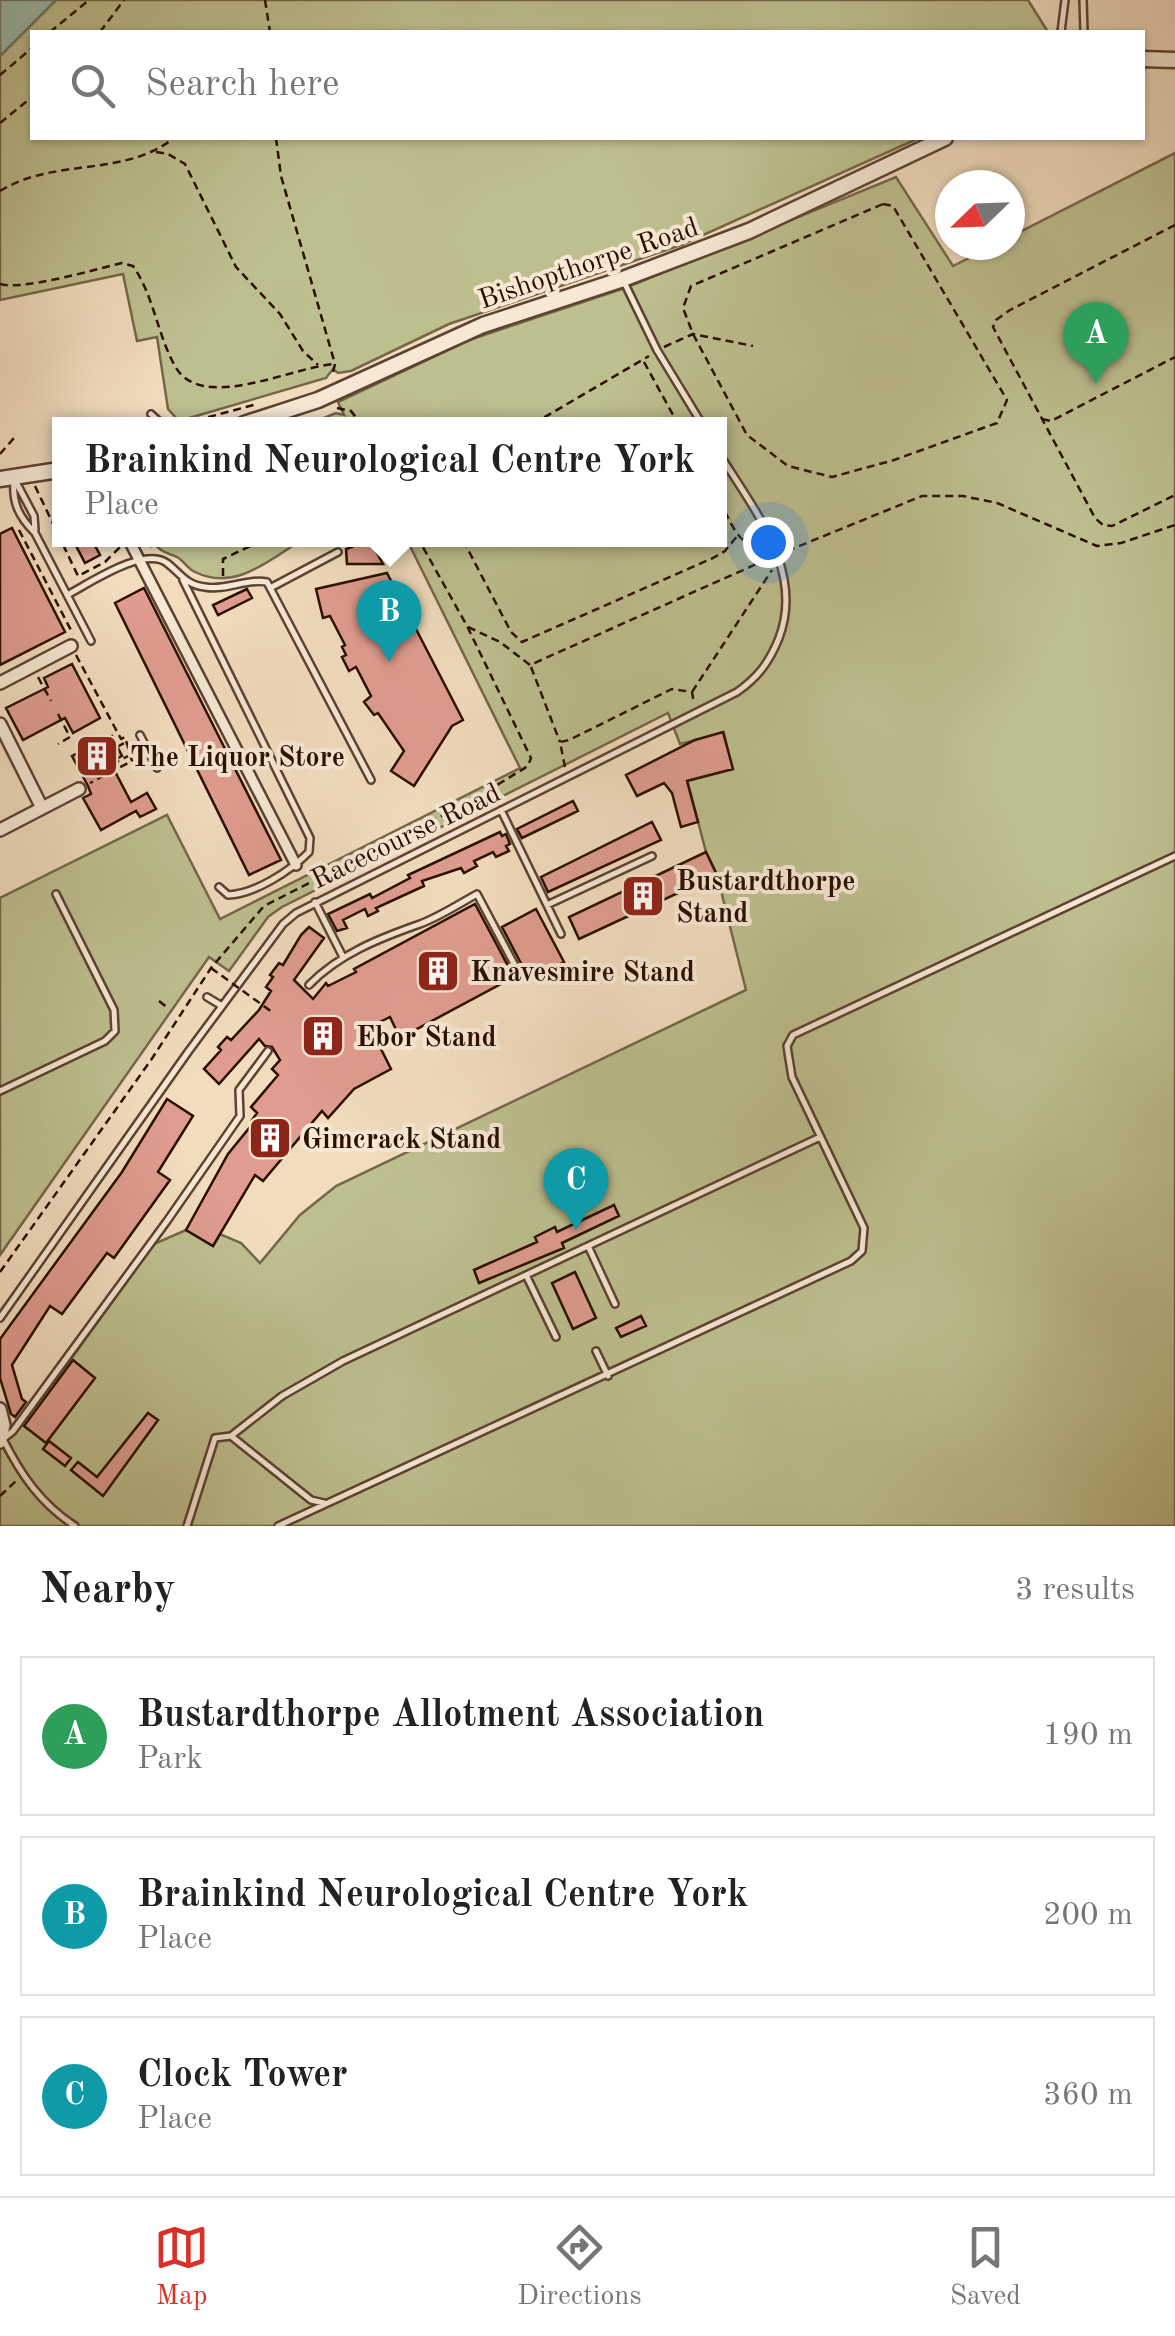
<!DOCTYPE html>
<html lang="en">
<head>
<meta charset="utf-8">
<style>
	body { margin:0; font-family:"Old Standard TT",serif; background:#f2f2f2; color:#222 }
	.compass { position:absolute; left:935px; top:170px; width:90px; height:90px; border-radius:50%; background:#fff; box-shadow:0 2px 8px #0004; rotate:247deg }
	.you { position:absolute; left:768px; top:542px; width:35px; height:35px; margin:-25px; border:8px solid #fff; border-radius:50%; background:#1a73e8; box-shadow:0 0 0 15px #1a73e833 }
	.badge { display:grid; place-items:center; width:65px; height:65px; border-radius:50%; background:#d93025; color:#fff; font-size:32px; font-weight:700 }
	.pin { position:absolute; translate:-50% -82px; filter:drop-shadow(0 2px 5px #0008) }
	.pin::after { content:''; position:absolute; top:52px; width:35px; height:30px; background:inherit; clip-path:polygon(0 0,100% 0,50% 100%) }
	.popup { position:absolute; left:52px; top:417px; width:675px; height:130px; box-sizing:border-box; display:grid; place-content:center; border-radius:0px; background:#fff; filter:drop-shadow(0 2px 8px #0005); font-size:32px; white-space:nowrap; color:#767676 }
	.popup b { font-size:38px; color:#222 }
	.popup::after { content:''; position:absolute; left:50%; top:100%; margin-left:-20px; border:20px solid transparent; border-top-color:#fff }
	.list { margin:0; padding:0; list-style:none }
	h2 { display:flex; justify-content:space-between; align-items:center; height:130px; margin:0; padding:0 40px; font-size:42px }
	h2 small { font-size:32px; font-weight:400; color:#767676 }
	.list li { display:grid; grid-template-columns:65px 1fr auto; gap:30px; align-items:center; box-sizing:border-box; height:160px; margin:0 20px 20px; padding:0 20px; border:2px solid #e0e0e0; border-radius:0px }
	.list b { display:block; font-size:38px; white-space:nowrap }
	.list p { margin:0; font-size:32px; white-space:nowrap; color:#767676 }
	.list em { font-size:32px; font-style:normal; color:#767676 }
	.icon { flex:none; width:55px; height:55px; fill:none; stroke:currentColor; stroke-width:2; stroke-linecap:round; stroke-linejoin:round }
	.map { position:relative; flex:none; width:1175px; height:1526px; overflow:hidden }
	.search { position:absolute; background:#fff; box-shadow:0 2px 8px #0004; left:30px; right:30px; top:30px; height:110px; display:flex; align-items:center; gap:25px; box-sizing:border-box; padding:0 35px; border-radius:0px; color:#767676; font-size:38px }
	.sheet { height:670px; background:#fff }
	nav { display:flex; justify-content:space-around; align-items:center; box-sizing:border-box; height:140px; border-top:2px solid #e0e0e0; background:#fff; font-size:28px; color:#767676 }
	nav a { display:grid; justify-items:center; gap:5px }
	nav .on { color:#d93025 }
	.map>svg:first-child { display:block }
	.green { fill:#bebf8f; stroke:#746748; stroke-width:2.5 }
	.water { fill:#9bbcb0; stroke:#6e776a; stroke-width:2.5 }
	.building { fill:#df9c8f; stroke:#2a0f01; stroke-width:2.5 }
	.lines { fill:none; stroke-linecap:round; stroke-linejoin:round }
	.service-casing { stroke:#5c4230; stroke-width:10 }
	.pedestrian-casing { stroke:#5c4230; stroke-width:14 }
	.minor-casing { stroke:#5c4230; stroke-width:16 }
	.tertiary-casing { stroke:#5c4230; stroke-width:19 }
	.path { stroke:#2a0f01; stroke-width:2.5; stroke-dasharray:8 5; stroke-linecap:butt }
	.service { stroke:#f6e8d5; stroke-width:5 }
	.pedestrian { stroke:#f6e8d5; stroke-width:9 }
	.minor { stroke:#f6e8d5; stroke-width:11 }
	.tertiary { stroke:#f6e8d5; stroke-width:14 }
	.path-bridge { stroke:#2a0f01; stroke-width:2.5; stroke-dasharray:8 5; stroke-linecap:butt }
	.labels { text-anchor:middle; stroke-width:8; stroke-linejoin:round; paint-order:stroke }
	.street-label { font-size:28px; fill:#2a0f01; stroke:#f6e8d5 }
	.poi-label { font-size:28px; font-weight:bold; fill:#2a0f01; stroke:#f6e8d5; text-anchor:start }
</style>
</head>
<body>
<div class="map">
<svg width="1175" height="1526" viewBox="0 0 1175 1526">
	<rect width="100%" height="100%" fill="#f1dcbe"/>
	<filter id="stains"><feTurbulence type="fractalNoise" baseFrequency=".002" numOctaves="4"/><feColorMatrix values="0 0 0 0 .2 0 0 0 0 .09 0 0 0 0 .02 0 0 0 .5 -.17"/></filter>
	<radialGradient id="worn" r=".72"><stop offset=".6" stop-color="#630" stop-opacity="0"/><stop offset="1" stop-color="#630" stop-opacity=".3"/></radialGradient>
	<path class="green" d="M56 0H1028L1048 32H32V138H919L681 245 449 324 351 371 338 373 333 369 326 378 179 421 168 409 157 337 137 341 123 274 0 300V56Z
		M1175 153V1526H0V1447L71 1359 154 1244 186 1230 213 1246 220 1234 241 1243 260 1263 300 1215 336 1186 746 990 717 875 706 852 684 768 732 769 724 733 680 744 668 713 282 907 268 917 229 971 209 957 0 1255V898L167 815 220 919 520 768 407 540H719V424H309L336 413 344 415 338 402 469 340 625 288 896 177 953 266 995 245H1010V237Z
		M153 540H302C270 559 236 592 195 572 188 569 184 561 177 557 165 552 159 552 153 540Z"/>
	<path class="water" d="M0 0H56L0 56Z"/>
	<path class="building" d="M12 528 65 632 0 665V534Z
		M73 540H92L100 555 85 563Z
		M370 540 383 564H347L346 549Z
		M387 573 463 720 452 726 414 786 391 771 404 751 378 713 374 715 364 702 371 696 356 667 349 671 342 657 346 655 342 647 345 645 330 616 323 618 316 589Z
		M144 588 281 860 249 875 115 603Z
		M247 589 252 598 218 615 213 605Z
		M72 664 100 718 73 733 65 718 23 740 6 708 48 687 44 678Z
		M723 732 733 769 687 781 698 822 681 827 672 793 664 783 637 796 626 775 695 740Z
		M112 736 122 756 110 762 131 802 147 793 156 809 140 817 136 811 101 830 83 798 91 794 88 786 72 756Z
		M573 801 578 811 522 838 517 829Z
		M652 822 661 840 548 892 541 877Z
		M500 832 502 836 506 834 510 844 506 846 509 851 496 857 493 852 474 861 477 866 464 873 461 868 422 881 424 886 376 908 378 911 368 916 365 909 343 920 347 928 337 931 328 914 370 894 372 898 410 878 408 875Z
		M706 852 717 875 579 939 569 917Z
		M475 904 514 977 400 1038 390 1017 370 1027 391 1069 354 1089 328 1118 322 1111 263 1181 255 1175 213 1246 186 1230 228 1154 254 1122 252 1120 257 1113 251 1107 278 1075 272 1069 280 1060 272 1047 265 1046 259 1039 219 1084 204 1069 221 1050 218 1047 227 1037 231 1040 259 1010 271 991 266 987 273 977 270 975 279 963 283 965 301 935 309 927 324 938 294 980 313 999 326 983 328 986 356 972 354 969Z
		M536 909 564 962 538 976 533 967 525 971 502 927Z
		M167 1099 193 1116 158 1172 170 1180 114 1258 107 1253 62 1314 50 1306 12 1365 22 1399 26 1402 15 1417 11 1414 0 1378V1339L122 1172Z
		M614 1205 619 1216 562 1243 564 1248 479 1283 474 1270 537 1242 535 1237 555 1227 557 1232Z
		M575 1272 596 1318 573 1329 552 1283Z
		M641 1316 646 1326 621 1337 616 1328Z
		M73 1360 95 1378 46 1443 24 1426Z
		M148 1413 158 1420 103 1496 71 1470 78 1462 97 1477Z
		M49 1441 71 1458 65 1466 43 1449Z"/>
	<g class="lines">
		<g class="service-casing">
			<path id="service" d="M1083 0 1084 32
				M1061 32 1065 0
				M624 282 657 350 702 424
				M151 414 162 424
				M14 480C12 503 19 517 35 533L91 641
				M15 480 34 516 35 530
				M183 580 310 838 309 852C290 871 255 894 228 895L219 887
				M272 587 338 552
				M67 595C90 583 144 546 167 563 181 574 186 585 205 587 226 591 247 578 267 582L371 780
				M140 735 157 768
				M501 810 561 934
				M315 902 343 957
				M547 905 652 856
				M309 985C339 954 380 938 420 924 439 917 459 904 477 894L521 977
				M207 997 222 1006
				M0 1091 105 1041 115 1031 114 1010 56 894
				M589 1248 615 1304
				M527 1277 556 1337
				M0 1318 188 1052 283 924 296 913 737 692C758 677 769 663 779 638 805 570 753 509 719 453
				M596 1351 608 1376
				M231 1436 282 1396 343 1361 820 1137
				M75 1526C41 1504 21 1475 3 1439L13 1431 167 1221 240 1116 239 1090 268 1051
				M187 1526 215 1438 231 1436 311 1500 324 1503
				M278 1526 851 1261 862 1251 864 1228 792 1077 787 1046 793 1035 1175 856"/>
		</g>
		<g class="pedestrian-casing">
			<path id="pedestrian" d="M130 542 296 865"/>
		</g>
		<g class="minor-casing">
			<path id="minor" d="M0 683 71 646
				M0 724 42 808
				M0 830 79 789
				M0 1409 4 1425 0 1442"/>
		</g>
		<g class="tertiary-casing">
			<path id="tertiary" d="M1142 59 1175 60
				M244 424 318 400 483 325 623 279 749 231 945 138
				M0 479 59 470"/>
		</g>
		<path class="path" d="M265 0 270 32
			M50 32 89 0
			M100 32 124 0
			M0 75 32 48
			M0 123 32 97
			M276 138 281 176 335 364 332 376
			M156 152 168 154 185 164 236 267 280 314 303 351 318 365
			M0 191C55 157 123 178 174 138
			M883 204 893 206 1007 400 997 423 894 460 832 477 788 466 747 435 693 334 683 308 691 286Z
			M1175 225 1010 310 996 320 993 327 1095 518 1103 525 1112 526 1175 495
			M0 284C21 291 97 269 122 263L133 266C154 296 157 334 175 366 201 414 294 366 335 364
			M664 347 693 334 753 346
			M644 362 678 424
			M337 408 351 411 361 424
			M1042 419 1051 421 1175 357
			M183 424 257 404
			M533 424 649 356
			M0 454 14 438
			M35 486 78 576 105 562 120 547
			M719 500C731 521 738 550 766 547
			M19 530 73 634
			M148 540 152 549
			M463 540 511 632 522 642 713 558 725 551 738 535
			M787 551 922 496H963L997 503 1097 546 1121 543 1175 525
			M223 576V559L263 540
			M468 627 500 642 530 665 770 558
			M76 655 121 739 125 737 132 761 90 783
			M531 667 560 742
			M38 677 51 701
			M692 692 772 570
			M58 714 70 737 58 744
			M117 747 126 742
			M565 767 560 742 569 740 672 689 692 692 694 704
			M91 772 92 775 128 756
			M159 1001 168 1008
			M0 1272 151 1060 211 968 264 906 471 801 528 766 531 758 467 626 419 540
			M0 1496 17 1480"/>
		<use href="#service" class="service"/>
		<use href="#pedestrian" class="pedestrian"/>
		<use href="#minor" class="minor"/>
		<use href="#tertiary" class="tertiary"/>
		<path class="path-bridge" d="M211 968 272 1012"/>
	</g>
	<defs>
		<g id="building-square" transform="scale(2.25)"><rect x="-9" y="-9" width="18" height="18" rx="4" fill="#8f2418" stroke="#f6e8d5"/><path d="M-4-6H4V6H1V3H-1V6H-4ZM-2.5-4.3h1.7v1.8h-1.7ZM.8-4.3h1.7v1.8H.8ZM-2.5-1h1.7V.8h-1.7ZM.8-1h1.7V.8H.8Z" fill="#fff"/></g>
	</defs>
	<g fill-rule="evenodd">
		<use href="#building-square" x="97" y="756"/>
		<use href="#building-square" x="643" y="896"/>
		<use href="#building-square" x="438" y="971"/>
		<use href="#building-square" x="323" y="1036"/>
		<use href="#building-square" x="270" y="1138"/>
	</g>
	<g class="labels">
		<g class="street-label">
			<text transform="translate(588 262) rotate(-19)" y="10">Bishopthorpe Road</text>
			<text transform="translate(405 835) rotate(-26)" y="10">Racecourse Road</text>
		</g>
		<g class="poi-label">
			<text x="130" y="766">The Liquor Store</text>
			<text x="676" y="890">Bustardthorpe<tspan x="676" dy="32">Stand</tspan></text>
			<text x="470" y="981">Knavesmire Stand</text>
			<text x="356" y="1046">Ebor Stand</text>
			<text x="302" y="1148">Gimcrack Stand</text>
		</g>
	</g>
	<rect width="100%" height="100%" filter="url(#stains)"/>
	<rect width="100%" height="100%" fill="url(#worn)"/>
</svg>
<svg class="compass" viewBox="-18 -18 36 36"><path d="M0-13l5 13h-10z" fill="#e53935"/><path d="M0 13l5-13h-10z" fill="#767676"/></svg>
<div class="you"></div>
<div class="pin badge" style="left:1096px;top:384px;background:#2e9e5b">A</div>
<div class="pin badge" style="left:389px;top:662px;background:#0f9aa8">B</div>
<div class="popup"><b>Brainkind Neurological Centre York</b>Place</div>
<div class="pin badge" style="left:576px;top:1230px;background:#0f9aa8">C</div>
<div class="search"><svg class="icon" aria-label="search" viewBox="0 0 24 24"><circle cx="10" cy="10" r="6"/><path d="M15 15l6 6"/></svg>Search here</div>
</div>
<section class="sheet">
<h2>Nearby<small>3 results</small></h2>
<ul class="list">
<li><span class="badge" style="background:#2e9e5b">A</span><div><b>Bustardthorpe Allotment Association</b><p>Park</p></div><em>190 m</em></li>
<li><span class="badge" style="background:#0f9aa8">B</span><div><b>Brainkind Neurological Centre York</b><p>Place</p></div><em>200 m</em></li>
<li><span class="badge" style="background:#0f9aa8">C</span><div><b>Clock Tower</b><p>Place</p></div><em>360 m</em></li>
</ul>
</section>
<nav>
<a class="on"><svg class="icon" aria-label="map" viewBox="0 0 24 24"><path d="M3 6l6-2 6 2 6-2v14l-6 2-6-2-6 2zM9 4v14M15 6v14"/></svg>Map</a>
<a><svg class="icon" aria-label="directions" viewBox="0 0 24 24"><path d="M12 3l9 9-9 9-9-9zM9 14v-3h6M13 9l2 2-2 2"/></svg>Directions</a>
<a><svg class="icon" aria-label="saved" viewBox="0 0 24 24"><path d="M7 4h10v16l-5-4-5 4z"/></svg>Saved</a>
</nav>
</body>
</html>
